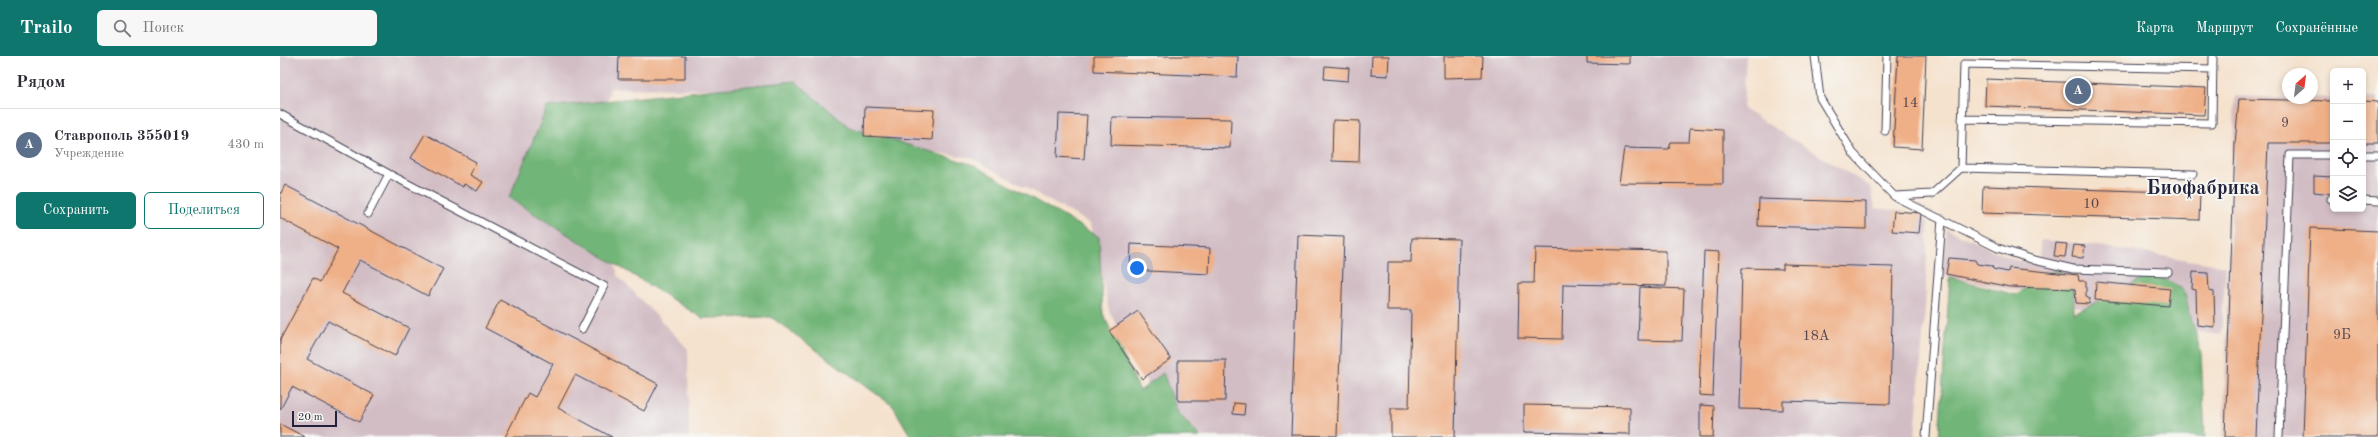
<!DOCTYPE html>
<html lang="ru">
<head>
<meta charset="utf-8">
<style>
	body { margin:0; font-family:"Old Standard TT",serif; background:#f7f7f7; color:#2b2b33 }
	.controls { position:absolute; right:12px; top:12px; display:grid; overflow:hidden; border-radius:6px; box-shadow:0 2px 6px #0003 }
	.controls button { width:36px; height:36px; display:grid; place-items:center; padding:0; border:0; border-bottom:1px solid #e1e1e2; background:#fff; color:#2b2b33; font:20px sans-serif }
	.compass { position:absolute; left:2002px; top:12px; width:36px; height:36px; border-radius:50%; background:#fff; box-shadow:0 2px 6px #0003; rotate:28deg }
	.scale { position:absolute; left:12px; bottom:10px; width:45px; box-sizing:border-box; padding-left:4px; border:2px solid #22223b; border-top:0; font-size:11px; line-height:14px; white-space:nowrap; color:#22223b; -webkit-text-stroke:3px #f6f6f2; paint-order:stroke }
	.you { position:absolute; left:857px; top:212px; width:14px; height:14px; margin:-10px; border:3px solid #fff; border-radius:50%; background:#1a73e8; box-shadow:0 0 0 6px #1a73e833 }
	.badge { display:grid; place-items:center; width:26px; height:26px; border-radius:50%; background:#0f766e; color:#fff; font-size:13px; font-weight:700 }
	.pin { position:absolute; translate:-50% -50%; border:2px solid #fff; box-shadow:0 1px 4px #0006 }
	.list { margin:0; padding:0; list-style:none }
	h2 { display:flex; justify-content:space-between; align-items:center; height:52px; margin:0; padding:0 16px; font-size:17px }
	h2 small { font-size:13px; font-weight:400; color:#7c7c81 }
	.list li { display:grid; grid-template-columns:26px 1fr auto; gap:12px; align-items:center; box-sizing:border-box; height:72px; padding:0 16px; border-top:1px solid #e1e1e2 }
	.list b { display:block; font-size:15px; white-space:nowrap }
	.list p { margin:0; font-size:13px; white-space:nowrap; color:#7c7c81 }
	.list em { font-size:13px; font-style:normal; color:#7c7c81 }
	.actions { display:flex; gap:8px; padding:12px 16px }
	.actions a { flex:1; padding:9px 0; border:1px solid #0f766e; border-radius:6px; text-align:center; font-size:14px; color:#0f766e }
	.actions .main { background:#0f766e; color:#fff }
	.icon { flex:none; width:22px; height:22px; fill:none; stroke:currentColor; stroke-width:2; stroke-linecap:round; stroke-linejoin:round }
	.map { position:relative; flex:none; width:2098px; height:381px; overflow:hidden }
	header { display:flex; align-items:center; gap:24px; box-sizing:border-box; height:56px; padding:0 20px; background:#0f766e; color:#fff }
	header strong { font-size:19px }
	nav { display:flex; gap:22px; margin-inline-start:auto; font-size:14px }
	.search { width:280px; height:36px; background:#f7f7f7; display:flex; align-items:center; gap:10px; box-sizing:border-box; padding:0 14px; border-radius:6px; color:#7c7c81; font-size:15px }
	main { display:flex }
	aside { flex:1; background:#fff }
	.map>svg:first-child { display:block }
	.industrial { fill:#d2bdc5 }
	.forest { fill:#72b578; stroke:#4a6c5a }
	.building { fill:#efb088 }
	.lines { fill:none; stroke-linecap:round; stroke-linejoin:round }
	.lane-casing { stroke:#423f51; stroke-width:9 }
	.lane { stroke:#fff; stroke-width:7 }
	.labels { text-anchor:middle; stroke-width:4; stroke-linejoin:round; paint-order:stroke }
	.number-label { font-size:14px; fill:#55464e }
	.district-label { font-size:20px; font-weight:bold; fill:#22223b; stroke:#f6f6f2 }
</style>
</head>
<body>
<header>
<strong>Trailo</strong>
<div class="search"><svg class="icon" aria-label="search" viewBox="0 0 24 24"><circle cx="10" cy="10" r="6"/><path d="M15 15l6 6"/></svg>Поиск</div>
<nav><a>Карта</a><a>Маршрут</a><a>Сохранённые</a></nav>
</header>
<main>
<aside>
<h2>Рядом<small></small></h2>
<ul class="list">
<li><span class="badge" style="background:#5c6f8a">A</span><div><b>Ставрополь 355019</b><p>Учреждение</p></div><em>430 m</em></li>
</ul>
<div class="actions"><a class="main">Сохранить</a><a>Поделиться</a></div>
</aside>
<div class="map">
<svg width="2098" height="381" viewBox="0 0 2098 381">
	<rect width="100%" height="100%" fill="#f6f6f2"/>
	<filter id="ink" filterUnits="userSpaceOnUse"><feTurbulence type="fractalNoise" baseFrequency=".025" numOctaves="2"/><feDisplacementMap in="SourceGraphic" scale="8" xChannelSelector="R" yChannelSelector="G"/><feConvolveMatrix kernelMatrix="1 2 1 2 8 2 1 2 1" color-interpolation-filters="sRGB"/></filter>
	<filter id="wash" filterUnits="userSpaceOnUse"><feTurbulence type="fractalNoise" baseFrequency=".012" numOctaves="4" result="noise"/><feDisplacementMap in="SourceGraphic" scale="16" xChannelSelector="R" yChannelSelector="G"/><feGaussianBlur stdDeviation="0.9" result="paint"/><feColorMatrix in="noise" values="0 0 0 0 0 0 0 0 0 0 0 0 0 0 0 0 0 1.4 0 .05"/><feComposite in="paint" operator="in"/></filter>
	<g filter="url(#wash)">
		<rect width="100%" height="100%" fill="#f5e2cd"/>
		<path class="industrial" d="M0 0H1466L1463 53 1591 131 1595 152 1641 157 1648 168 1645 253 1635 381H910L877 345 829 255 811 168 692 102 563 82 516 34 330 32 311 121 338 220 408 293 409 381H0Z
			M1955 40 2008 42 2053 41V153H2083V41H2098V381H1943Z
			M1666 173 1735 204 1758 209 1761 184 1813 189 1946 210 1941 279 1910 275 1791 249 1790 235 1727 233 1663 219Z"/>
		<path class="forest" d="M515 25 569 71 694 109 819 181 823 258 860 335 883 317 898 357 920 381H631L613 350 491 261 422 262 229 142 267 51Z
			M1776 213 1793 224 1794 257 1873 218 1903 232 1921 297 1925 381H1659L1670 221 1735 239Z"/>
		<g id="blocks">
			<path class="building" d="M339 0H405V23H338Z
				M814 0H958L957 21 814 15Z
				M1092 0H1109L1108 20 1091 19Z
				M1164 0H1203L1202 21 1164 22Z
				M1307 0H1350V8L1307 7Z
				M1618 0H1646L1642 93 1613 91Z
				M1045 10 1069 12 1068 25 1044 23Z
				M1706 23 1926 32 1924 59 1705 50Z
				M1959 43 2053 45V87H1988L1976 381H1945L1955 88Z
				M2083 45 2098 46V87H2083Z
				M585 51 654 54 652 84 584 80Z
				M779 58 807 59 804 103 777 101Z
				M832 61 951 63 950 92 831 89Z
				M1053 64 1080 65 1079 106 1052 105Z
				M1410 72 1443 74V128L1339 127 1344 92 1389 93 1391 86H1409Z
				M145 78 196 106 190 119 203 126 197 135 184 128 183 131 131 102Z
				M2034 120 2053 121V138L2034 136Z
				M5 129 163 213 148 240 80 204 62 237 129 272 115 300 48 265 27 303 94 339 79 366 12 331 0 354V284L33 222 40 226 58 193 0 162V139Z
				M1703 130 1920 137 1919 164 1702 157Z
				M1479 143 1586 146V173L1478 170Z
				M1614 155 1641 157 1639 177 1612 175Z
				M2030 172 2098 175V381H2023Z
				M1018 179 1064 181 1057 380 1011 379Z
				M1132 182 1179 183 1175 381H1111V352H1129L1131 254H1107L1108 206H1131Z
				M1776 187 1787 188 1785 201 1774 200Z
				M851 188 930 192 929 218 850 214Z
				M1794 189 1805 190 1803 202 1792 201Z
				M1255 192 1386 195V230L1283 228 1282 283 1238 282 1239 227H1254Z
				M1424 195 1439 196 1433 340 1419 339Z
				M1669 202 1695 204 1697 208 1712 210 1713 213 1728 216 1729 212 1798 219 1799 225H1806V240L1810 242 1809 248 1796 247 1795 233 1730 231 1666 218Z
				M1503 208 1613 211 1610 348 1503 345V354L1459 353 1462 212 1503 213Z
				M1913 216 1928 217 1929 235 1934 236 1935 271 1917 269 1916 234 1912 233Z
				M1816 226 1890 233 1888 250 1815 244Z
				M1360 231 1404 233 1402 285 1358 284Z
				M220 244 378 328 364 355 295 319 278 352 332 381H225L248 337 255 341 273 308 205 272Z
				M858 255 891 303 862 323 829 275Z
				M898 304H946L945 345H898Z
				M954 347 965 348 964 359 953 358Z
				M1244 349 1350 351V378L1244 376Z
				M1420 349 1434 350 1433 381H1420Z
				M0 368 25 381H0Z"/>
		</g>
	</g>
	<g filter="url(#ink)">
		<use href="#blocks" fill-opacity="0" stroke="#423f51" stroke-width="1"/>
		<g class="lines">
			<g class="lane-casing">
				<path id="lane" d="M1535 0 1540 42 1573 97 1614 140 1718 192 1754 204 1793 213 1888 216
					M0 58 109 118 324 230 302 273
					M1682 63 1932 67 1933 0
					M1605 75 1607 0
					M2083 99H2098
					M1681 112 1684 8 1933 13
					M1616 140 1652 138 1681 112 1913 118
					M2051 143 2053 144
					M2083 144 2098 145
					M88 158 109 118
					M1646 381 1662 163
					M1999 381 2010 99H2053"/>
			</g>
			<use href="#lane" class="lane"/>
		</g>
	</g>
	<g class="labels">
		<g class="number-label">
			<text x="1630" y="51">14</text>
			<text x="2005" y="71">9</text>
			<text x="1811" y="152">10</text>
			<text x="2062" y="283">9Б</text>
			<text x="1536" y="284">18А</text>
		</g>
		<g class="district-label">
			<text x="1923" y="138">Биофабрика</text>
		</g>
	</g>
</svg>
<div class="controls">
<button>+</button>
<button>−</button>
<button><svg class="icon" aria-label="locate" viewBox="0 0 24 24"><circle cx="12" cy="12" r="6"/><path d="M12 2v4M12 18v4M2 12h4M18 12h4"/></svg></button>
<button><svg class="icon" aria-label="layers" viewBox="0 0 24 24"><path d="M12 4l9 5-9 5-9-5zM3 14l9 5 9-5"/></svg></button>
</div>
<svg class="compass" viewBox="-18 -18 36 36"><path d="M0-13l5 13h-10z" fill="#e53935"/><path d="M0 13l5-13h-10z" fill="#7c7c81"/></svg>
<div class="scale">20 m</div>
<div class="you"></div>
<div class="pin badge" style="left:1798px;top:35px;background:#5c6f8a">A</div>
</div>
</main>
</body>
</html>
